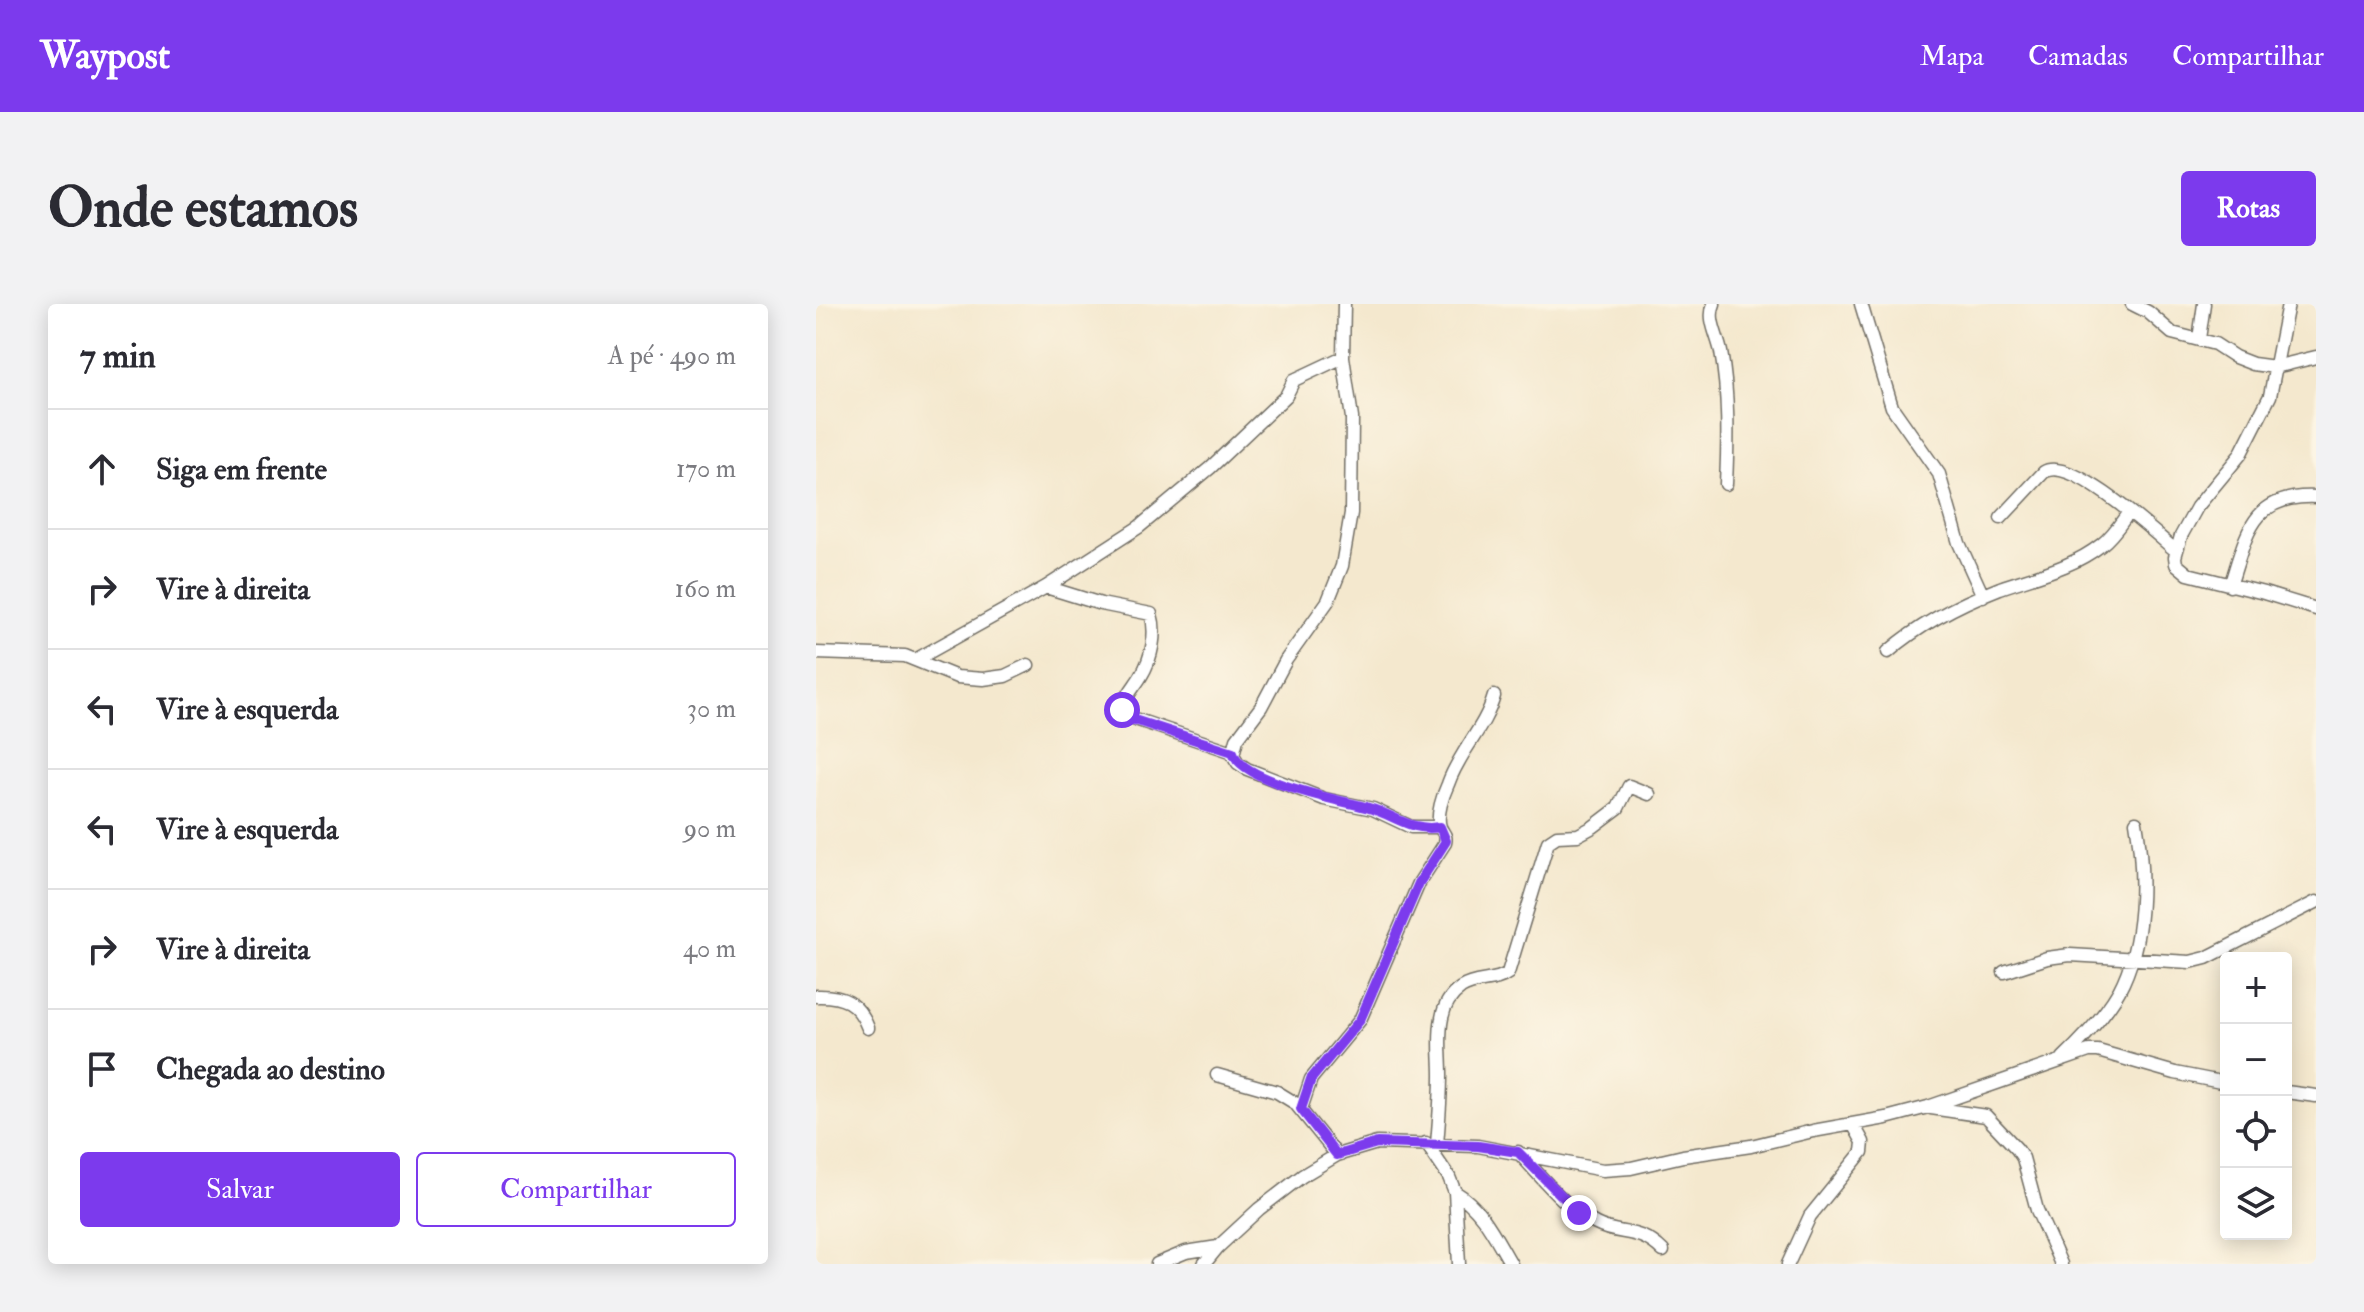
<!DOCTYPE html>
<html lang="pt">
<head>
<meta charset="utf-8">
<style>
	body { margin:0; font-family:"IM FELL Double Pica",serif; background:#f2f2f3; color:#2b2b33 }
	.controls { position:absolute; right:24px; bottom:24px; display:grid; overflow:hidden; border-radius:8px; box-shadow:0 4px 20px #0003 }
	.controls button { width:72px; height:72px; display:grid; place-items:center; padding:0; border:0; border-bottom:2px solid #e1e1e2; background:#fff; color:#2b2b33; font:40px sans-serif }
	.stop { position:absolute; width:24px; height:24px; margin:-18px; border:6px solid #7c3aed; border-radius:50%; background:#fff }
	.stop.end { background:#7c3aed; border-color:#fff; box-shadow:0 2px 8px #0008 }
	.list { margin:0; padding:0; list-style:none }
	h2 { display:flex; justify-content:space-between; align-items:center; height:104px; margin:0; padding:0 32px; font-size:34px }
	h2 small { font-size:26px; font-weight:400; color:#7c7c81 }
	.list li { display:grid; grid-template-columns:52px 1fr auto; gap:24px; align-items:center; box-sizing:border-box; height:120px; padding:0 32px; border-top:2px solid #e1e1e2 }
	.list b { display:block; font-size:30px; white-space:nowrap }
	.list em { font-size:26px; font-style:normal; color:#7c7c81 }
	.actions { display:flex; gap:16px; padding:24px 32px }
	.actions a { flex:1; padding:18px 0; border:2px solid #7c3aed; border-radius:8px; text-align:center; font-size:28px; color:#7c3aed }
	.actions .main { background:#7c3aed; color:#fff }
	.icon { flex:none; width:44px; height:44px; fill:none; stroke:currentColor; stroke-width:2; stroke-linecap:round; stroke-linejoin:round }
	.map { position:relative; flex:none; width:1500px; height:960px; overflow:hidden; border-radius:8px }
	header { display:flex; align-items:center; gap:48px; box-sizing:border-box; height:112px; padding:0 40px; background:#7c3aed; color:#fff }
	header strong { font-size:38px }
	nav { display:flex; gap:44px; margin-inline-start:auto; font-size:28px }
	.intro { display:flex; align-items:center; justify-content:space-between; box-sizing:border-box; height:192px; padding:0 48px }
	h1 { margin:0; font-size:56px }
	.button { padding:20px 36px; border-radius:8px; background:#7c3aed; color:#fff; font-size:28px; font-weight:700 }
	main { display:flex; gap:48px; padding:0 48px }
	aside { flex:1; background:#fff; border-radius:8px; box-shadow:0 4px 20px #0003 }
	.map>svg:first-child { display:block }
	.lines { fill:none; stroke-linecap:round; stroke-linejoin:round }
	.street-casing { stroke:#716d64; stroke-width:15 }
	.street { stroke:#fff; stroke-width:12 }
	.route { stroke:#7c3aed; stroke-width:10 }
</style>
</head>
<body>
<header>
<strong>Waypost</strong>
<nav><a>Mapa</a><a>Camadas</a><a>Compartilhar</a></nav>
</header>
<div class="intro"><h1>Onde estamos</h1><a class="button">Rotas</a></div>
<main>
<aside>
<h2>7 min<small>A pé · 490 m</small></h2>
<ul class="list">
<li><svg class="icon" aria-label="ahead" viewBox="0 0 24 24"><path d="M12 20V5M6 11l6-6 6 6"/></svg><div><b>Siga em frente</b></div><em>170 m</em></li>
<li><svg class="icon" aria-label="right" viewBox="0 0 24 24"><path d="M7 20v-9h11M14 6l5 5-5 5"/></svg><div><b>Vire à direita</b></div><em>160 m</em></li>
<li><svg class="icon" aria-label="left" viewBox="0 0 24 24"><path d="M17 20v-9H6M10 6l-5 5 5 5"/></svg><div><b>Vire à esquerda</b></div><em>30 m</em></li>
<li><svg class="icon" aria-label="left" viewBox="0 0 24 24"><path d="M17 20v-9H6M10 6l-5 5 5 5"/></svg><div><b>Vire à esquerda</b></div><em>90 m</em></li>
<li><svg class="icon" aria-label="right" viewBox="0 0 24 24"><path d="M7 20v-9h11M14 6l5 5-5 5"/></svg><div><b>Vire à direita</b></div><em>40 m</em></li>
<li><svg class="icon" aria-label="arrive" viewBox="0 0 24 24"><path d="M6 21V4h12l-3 4 3 4H6"/></svg><div><b>Chegada ao destino</b></div></li>
</ul>
<div class="actions"><a class="main">Salvar</a><a>Compartilhar</a></div>
</aside>
<div class="map">
<svg width="1500" height="960" viewBox="0 0 1500 960">
	<rect width="100%" height="100%" fill="#fcf5e5"/>
	<filter id="ink" filterUnits="userSpaceOnUse"><feTurbulence type="fractalNoise" baseFrequency=".0125" numOctaves="2"/><feDisplacementMap in="SourceGraphic" scale="16" xChannelSelector="R" yChannelSelector="G"/><feConvolveMatrix kernelMatrix="1 2 1 2 8 2 1 2 1" color-interpolation-filters="sRGB"/></filter>
	<filter id="wash" filterUnits="userSpaceOnUse"><feTurbulence type="fractalNoise" baseFrequency=".006" numOctaves="4" result="noise"/><feDisplacementMap in="SourceGraphic" scale="32" xChannelSelector="R" yChannelSelector="G"/><feGaussianBlur stdDeviation="1.8" result="paint"/><feColorMatrix in="noise" values="0 0 0 0 0 0 0 0 0 0 0 0 0 0 0 0 0 1.4 0 .05"/><feComposite in="paint" operator="in"/></filter>
	<g filter="url(#wash)">
		<rect width="100%" height="100%" fill="#f4e8ce"/>
	</g>
	<g filter="url(#ink)">
		<g class="lines">
			<g class="street-casing">
				<path id="street" d="M528 0 527 53 536 114 535 209 526 262 512 297 470 356 445 403 421 435 417 451 422 459 431 465 508 495 557 505 595 523H624
					M898 0C891 15 902 32 905 48 913 91 912 137 910 180
					M1045 0 1076 103 1123 170 1143 239 1167 292
					M1316 0 1332 8 1356 29 1399 40 1419 53 1437 60 1459 63 1500 53
					M1472 0 1454 92 1424 151 1381 203 1365 232 1359 253 1360 260 1372 270 1448 289 1500 305
					M1383 35 1388 0
					M1185 214 1228 168C1255 151 1339 229 1360 247
					M1414 282C1431 230 1435 190 1500 193
					M230 283 285 300 335 310C341 329 336 354 325 372 318 384 305 396 307 411L417 448
					M1072 348C1105 319 1143 300 1184 284 1218 272 1256 264 1285 241 1297 232 1305 219 1313 208
					M0 349 89 352 141 373 167 375 189 372 212 361
					M101 355 230 283 323 223 394 164 470 92 478 76 527 53
					M1188 668 1231 654 1254 651 1374 658 1390 654 1500 598
					M0 692C27 691 42 698 52 724
					M1247 754C1268 734 1288 713 1303 687 1329 639 1329 570 1320 518
					M401 771 461 788 479 799 521 851
					M1470 788 1500 792
					M1115 804 1170 812 1201 845 1207 854 1221 906 1245 960
					M485 805 495 775 544 716 603 579 629 539C631 531 627 530 624 523 620 511 627 491 632 480 643 448 669 424 678 392
					M610 839 633 873 639 888 643 960
					M621 840C623 817 625 794 625 771 625 752 622 732 626 714 628 702 635 691 645 684 660 674 679 679 692 669L732 538 741 532 762 531 777 523 802 504 813 482 833 490
					M702 848C725 872 749 904 780 920 805 933 822 922 847 947
					M639 888C666 904 679 933 695 960
					M341 960 370 948 402 943
					M388 960 402 943 443 905 486 872 521 851 561 839 662 842 787 866 815 864 867 852 935 842 997 827 1070 814 1112 803 1273 747H1282L1359 769 1410 779
					M972 960 994 912 1046 848 1047 838 1037 820"/>
			</g>
			<use href="#street" class="street"/>
		</g>
	</g>
	<g class="lines" filter="url(#ink)">
		<path class="route" d="M306 406 309 413 417 448C425 478 524 496 553 504 579 511 595 528 624 523L630 537 603 579 544 716 495 775 485 805 521 851 561 839 662 842 702 848 763 909"/>
	</g>
</svg>
<div class="controls">
<button>+</button>
<button>−</button>
<button><svg class="icon" aria-label="locate" viewBox="0 0 24 24"><circle cx="12" cy="12" r="6"/><path d="M12 2v4M12 18v4M2 12h4M18 12h4"/></svg></button>
<button><svg class="icon" aria-label="layers" viewBox="0 0 24 24"><path d="M12 4l9 5-9 5-9-5zM3 14l9 5 9-5"/></svg></button>
</div>
<div class="stop" style="left:306px;top:406px"></div>
<div class="stop end" style="left:763px;top:909px"></div>
</div>
</main>
</body>
</html>
